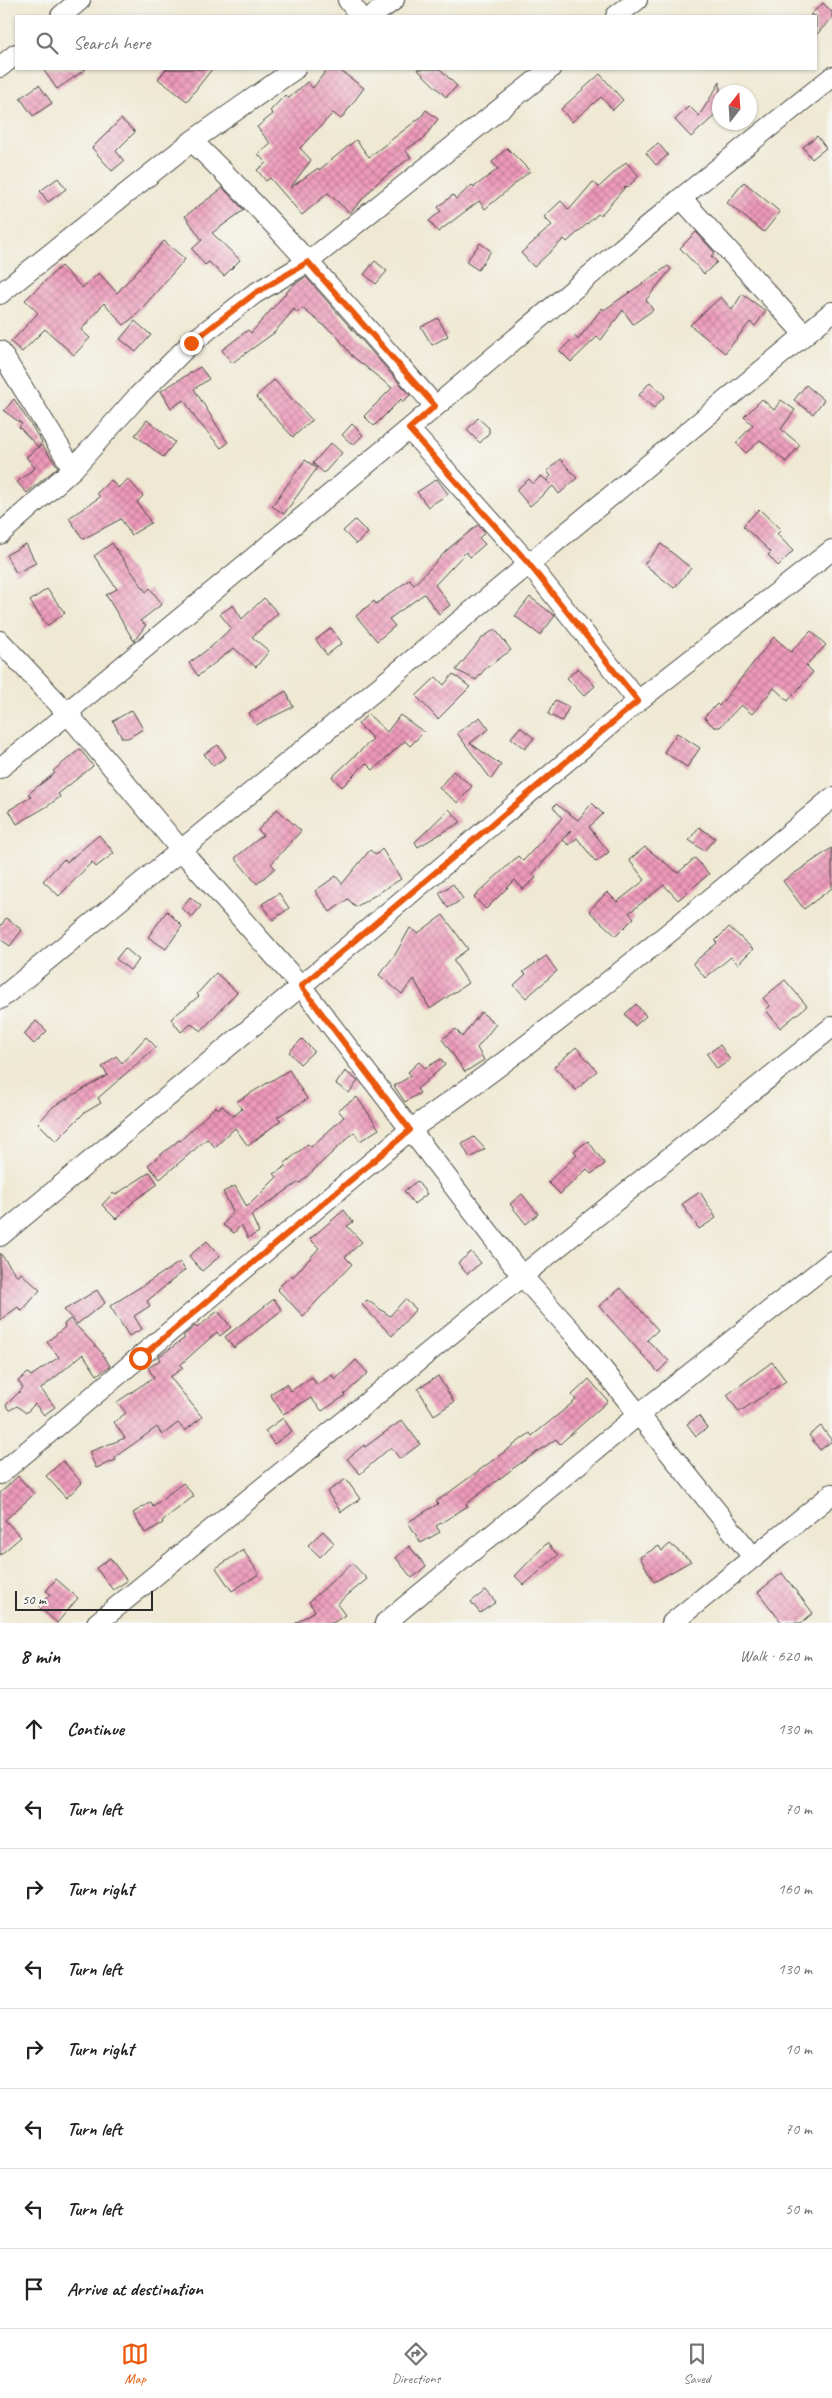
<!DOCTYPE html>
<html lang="en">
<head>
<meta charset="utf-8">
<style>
	body { margin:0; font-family:Caveat,sans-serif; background:#f2f2f2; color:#222 }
	.compass { position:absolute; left:712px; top:85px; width:45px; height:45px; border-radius:50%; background:#fff; box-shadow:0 1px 4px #0004; rotate:17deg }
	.scale { position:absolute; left:15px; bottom:12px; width:138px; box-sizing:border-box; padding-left:5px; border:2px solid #2b2b2b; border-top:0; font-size:14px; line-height:18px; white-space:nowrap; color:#2b2b2b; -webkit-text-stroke:4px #f6f6f2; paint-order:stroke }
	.stop { position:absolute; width:15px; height:15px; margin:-11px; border:4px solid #ea580c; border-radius:50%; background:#fff }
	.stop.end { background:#ea580c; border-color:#fff; box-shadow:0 1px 5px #0008 }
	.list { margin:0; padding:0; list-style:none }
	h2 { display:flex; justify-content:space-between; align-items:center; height:65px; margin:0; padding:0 20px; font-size:21px }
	h2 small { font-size:16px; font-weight:400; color:#767676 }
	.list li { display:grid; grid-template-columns:32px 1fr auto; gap:15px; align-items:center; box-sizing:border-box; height:80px; padding:0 20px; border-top:1px solid #e0e0e0 }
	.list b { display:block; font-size:19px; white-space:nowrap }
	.list em { font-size:16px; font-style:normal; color:#767676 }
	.icon { flex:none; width:28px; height:28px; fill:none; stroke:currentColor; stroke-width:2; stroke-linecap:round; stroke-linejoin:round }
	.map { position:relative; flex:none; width:832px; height:1623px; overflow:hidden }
	.search { position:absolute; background:#fff; box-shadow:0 1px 4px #0004; left:15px; right:15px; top:15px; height:55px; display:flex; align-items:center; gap:12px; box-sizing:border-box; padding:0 18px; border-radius:0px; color:#767676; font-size:19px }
	.sheet { height:705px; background:#fff }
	nav { display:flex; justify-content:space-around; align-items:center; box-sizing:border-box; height:70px; border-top:1px solid #e0e0e0; background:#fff; font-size:14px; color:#767676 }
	nav a { display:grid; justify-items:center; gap:2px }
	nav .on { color:#ea580c }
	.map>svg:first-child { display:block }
	.building { fill:url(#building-cross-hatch) }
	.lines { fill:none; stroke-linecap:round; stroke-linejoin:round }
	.minor-casing { stroke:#484844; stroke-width:22 }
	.minor { stroke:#fff; stroke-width:20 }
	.route { stroke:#ea580c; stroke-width:6 }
</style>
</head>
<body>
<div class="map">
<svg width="832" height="1623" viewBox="0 0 832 1623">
	<defs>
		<pattern id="building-cross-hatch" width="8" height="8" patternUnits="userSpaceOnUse" patternTransform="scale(1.25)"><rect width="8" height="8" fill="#ee9aba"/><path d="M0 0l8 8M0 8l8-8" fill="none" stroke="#c17e97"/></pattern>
	</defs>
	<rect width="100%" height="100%" fill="#f6f6f2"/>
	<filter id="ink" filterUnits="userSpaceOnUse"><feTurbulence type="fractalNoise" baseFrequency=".02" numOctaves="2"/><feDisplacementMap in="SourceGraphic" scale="10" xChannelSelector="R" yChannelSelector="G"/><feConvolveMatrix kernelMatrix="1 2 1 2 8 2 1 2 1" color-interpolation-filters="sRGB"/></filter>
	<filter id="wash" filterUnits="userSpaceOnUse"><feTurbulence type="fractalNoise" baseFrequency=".0096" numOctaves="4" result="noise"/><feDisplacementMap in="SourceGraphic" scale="20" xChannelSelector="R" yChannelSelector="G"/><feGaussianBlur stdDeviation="1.12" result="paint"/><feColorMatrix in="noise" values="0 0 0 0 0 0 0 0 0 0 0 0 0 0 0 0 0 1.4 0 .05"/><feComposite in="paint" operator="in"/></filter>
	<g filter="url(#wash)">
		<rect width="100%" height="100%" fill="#efe9d3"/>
		<g id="blocks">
			<path class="building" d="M823 3 832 12V18L816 35V16L810 15Z
				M43 69H86L57 89Z
				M166 69H212L187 101 158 79Z
				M327 69H338L364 88 341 119 333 113 300 148 311 160 290 188 318 168 319 170 356 140 369 157 421 117 426 110 438 119 423 139 405 150 411 157 378 182 350 213 328 193 302 215 270 178 266 181 257 170 266 163 258 154 271 144 257 127 273 114 270 111 285 95 289 98 307 82 313 88Z
				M417 69H440L457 86 446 97Z
				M600 74 623 100 613 110 601 97 572 122 561 109Z
				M720 82V111L691 137 675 120 689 106 699 116Z
				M39 85 52 103 33 116 20 98Z
				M121 119 135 132 116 151 124 161 112 171 92 148Z
				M817 136 826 148 812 159 803 147Z
				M658 143 668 155 656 165 646 153Z
				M507 148 530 171 485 209 479 201 438 232 429 221 441 211 438 207 453 195 456 199 472 185 474 187 498 169 492 162Z
				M626 162 639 176 628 187 626 186 600 216 598 214 567 242 564 239 534 267 521 253 552 225 544 217 561 201 569 210 593 182 599 187Z
				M58 178 66 189 48 202 40 191Z
				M744 182 780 212 764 232 727 203Z
				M223 188 244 210 212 233 240 260 224 276 209 262 205 265 192 249 202 240 185 216Z
				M696 232 715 253 711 256 717 262 704 274 680 248Z
				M164 241 185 259 136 315 124 325 104 303 81 330 90 338 74 355 45 329 22 352 11 342 38 313 25 300 61 266 82 288 99 273 117 293Z
				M480 243 491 251 478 270 466 262Z
				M375 261 387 271 376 284 364 274Z
				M668 266 671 269 646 300 653 310 633 324 623 310 601 340 597 337 571 362 560 351 575 336 578 340 602 308 604 310Z
				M306 277 410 395 403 402 401 399 374 426 364 416 392 388 352 356 337 336 302 308 297 313 294 309 274 333 232 363 222 350 248 330 251 333 293 285Z
				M742 294 766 311 755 326 750 322 725 353 690 325 721 297 732 310Z
				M438 318 448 336 432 345 421 327Z
				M135 321 151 335 136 352 120 339Z
				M200 367 209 379 194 389 228 443 221 448 196 419 184 400 171 408 161 391Z
				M274 380 312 420 293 437 256 397Z
				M650 382 665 396 654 408 639 395Z
				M806 385 824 400 813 414 794 400Z
				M14 399 42 442 38 447 19 427 22 424 4 411Z
				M762 399 774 410 781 400 795 410 781 429 800 445 786 462 760 440 746 453 736 443 753 425 744 417Z
				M478 418 489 428V433L480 443 467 430Z
				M147 420 175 442 163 457 135 435Z
				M352 424 363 435 353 445 342 435Z
				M331 443 342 453 324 473 313 463Z
				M42 445 58 467 27 493 17 482 35 468 26 457Z
				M560 459 577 478 559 494 553 486 530 506 516 490 529 479 533 484 541 476 551 484 547 480 551 476 547 471Z
				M305 460 317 468 284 514 272 506Z
				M128 479 143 496 137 502 151 523 131 535 121 519 83 539 69 518 100 497 97 493 111 480 118 488Z
				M437 479 448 494 428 507 417 492Z
				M759 509 781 530 777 534 793 551 778 566 768 555 771 552 743 526Z
				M355 520 368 533 356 544 343 531Z
				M478 525 485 532 479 538 485 544 470 557 466 552 435 585 450 605 439 614 424 594 389 619 395 626 377 641 356 616 374 601 376 604 410 579 414 585 448 549Z
				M112 543 146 592 150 588 162 604 140 621 146 625 134 641 106 595 117 589 94 556Z
				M26 544 36 563 16 573 6 555Z
				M661 544 691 568 674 588 644 564Z
				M47 589 65 613 47 626 30 601Z
				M530 597 555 616 540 635 515 616Z
				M264 598 278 613 252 637 269 651 256 667 234 648 198 676 189 663 211 647 231 628 220 614 233 605 242 619Z
				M331 628 342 643 327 655 316 640Z
				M495 629 511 650 485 669 476 680 456 670 482 638Z
				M811 631 826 645 806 665 813 672 788 701 774 688 752 714 741 705 720 727H714L704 717 717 704 719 706 774 637 791 652Z
				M578 668 595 686 584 696 567 678Z
				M453 674 470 687 438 719 416 696 436 677 444 685Z
				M286 691 293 707 256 725 249 713Z
				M555 700 569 707 562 721 548 714Z
				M132 710 143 729 128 738H122L113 721Z
				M368 714 387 732 400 715 424 732 410 746 405 741 373 770 366 763 342 787 332 777 373 739 358 724Z
				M480 717 489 729 470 743 501 765 491 779 457 733Z
				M520 727 534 738 525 749 511 738Z
				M677 733 700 748 687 767 664 752Z
				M218 745 226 757 213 766 204 754Z
				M80 749 93 766 58 794 60 797 46 807 17 824 9 810 31 797 28 794 55 773 53 771Z
				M453 771 472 786 458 803 439 788Z
				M592 803 603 814 589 827 609 852 596 862 577 838 569 845 563 840 571 830 533 874 536 878 523 889 515 880 486 909 474 897 518 856 523 861 562 818 553 807 556 804 578 820Z
				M277 809 301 831 271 864 275 868 257 884 235 858 263 835 258 830Z
				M449 809 461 822 418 847 415 842Z
				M699 827 715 838 704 851 689 840Z
				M99 835 114 853 96 867 92 862 59 896 43 881 64 859 67 862Z
				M645 847 678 873 695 858 709 874 678 900 664 885 629 913 634 918 616 936 589 911 607 892 617 902 645 880 629 860Z
				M832 848V888L804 909 783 881Z
				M382 849 401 879 356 907 348 899 330 912 315 891 336 876 342 884 370 850 376 855Z
				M453 884 463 899 448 908 439 893Z
				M279 893 289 908 273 920 262 904Z
				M190 897 201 906 192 917 181 908Z
				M167 911 182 926 166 949 148 937Z
				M443 915 468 949 453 960 468 983 430 1009 414 979 402 994 379 975 395 955 410 928 418 933Z
				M6 918 22 930 10 946 0 939V927Z
				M729 927 753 949 738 964 731 957 705 978 693 963 717 943 715 941Z
				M125 948 139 960 130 970 116 959Z
				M546 956 557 971 526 998 514 985 526 974 523 972Z
				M216 973 237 992 201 1031 191 1024 181 1032 171 1019 199 996 197 994Z
				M785 980 807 1006 780 1028 766 1010 770 1006 763 998Z
				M636 1004 646 1016 635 1026 625 1014Z
				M481 1012 496 1024 477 1048 484 1060 465 1072 442 1039 456 1029 462 1037Z
				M36 1021 47 1031 34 1044 24 1034Z
				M146 1037 156 1047 98 1098 101 1103 84 1113 56 1141 38 1123 54 1106 108 1075 102 1067 116 1056 122 1063Z
				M302 1039 314 1051 300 1064 289 1052Z
				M720 1045 730 1060 717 1069 707 1054Z
				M576 1047 597 1071 576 1090 554 1067Z
				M441 1059 445 1065 417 1089 420 1093 405 1102 394 1086 411 1076 408 1072 419 1062 425 1068Z
				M289 1070 307 1099 277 1117 281 1120 248 1146 235 1128 215 1147 207 1139 160 1179 148 1165 179 1140 180 1141 216 1106 218 1109 222 1106 234 1116 242 1109 236 1102Z
				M345 1071 358 1081 349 1093 336 1084Z
				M357 1097 379 1129 360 1141 354 1132 300 1183 299 1182 251 1215 259 1232 248 1238 241 1225 234 1233 223 1225 233 1211 223 1192 235 1186 247 1207 277 1177 274 1174 286 1166 284 1164 308 1144 311 1147 344 1117 338 1110Z
				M474 1137 485 1149 470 1158 462 1144Z
				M588 1141 605 1164 591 1174 587 1169 560 1194 548 1182 577 1155 574 1151Z
				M150 1172 158 1184 135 1200 116 1219 102 1205 113 1193 115 1195Z
				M417 1181 427 1194 414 1204 404 1191Z
				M700 1192 716 1218 699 1229 682 1204Z
				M522 1194 538 1214 526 1224 510 1204Z
				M344 1210 353 1222 347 1226 362 1242 345 1257 352 1264 303 1316 277 1289 291 1275 293 1277 319 1248 310 1239Z
				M207 1241 220 1256 202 1271 189 1256Z
				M471 1252 481 1263 467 1274 458 1263Z
				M0 1253 18 1277 21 1273 40 1290 22 1311 18 1307 0 1320Z
				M180 1262 185 1270 147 1301 150 1306 134 1316 142 1329 129 1336 110 1306Z
				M621 1288 658 1330 647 1340 669 1361 658 1372 599 1306Z
				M97 1290 105 1303 77 1324 64 1310Z
				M274 1299 282 1310 234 1348 225 1337Z
				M405 1299 416 1309 392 1336 362 1305 367 1300 390 1316Z
				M218 1311 231 1327 220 1336 217 1332 180 1365 183 1368 170 1377 202 1417 185 1431 178 1423 162 1435 157 1427 115 1457 116 1460 96 1468 89 1452 125 1438 114 1422 126 1413 117 1402 154 1377 148 1368 160 1360 158 1357 185 1338 183 1336 195 1326 197 1328Z
				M70 1319 102 1353 110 1366 97 1375 83 1354 41 1389 55 1407 44 1415 35 1404 26 1413 17 1406 10 1410 6 1405 23 1388 18 1381 28 1373 31 1376 59 1357 47 1342 65 1327 64 1324Z
				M356 1360 368 1373 344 1395 345 1396 322 1411 311 1398 283 1414 270 1394 286 1384 291 1391 312 1377 317 1385 332 1375 335 1380Z
				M772 1362 786 1381 739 1412 727 1395Z
				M438 1376 454 1402 434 1415 418 1389Z
				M589 1379 608 1401 560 1444 556 1439 515 1467 466 1504 468 1506 436 1526 440 1532 421 1543 408 1522 438 1504 436 1502 530 1433 532 1436 576 1400 572 1395Z
				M699 1416 707 1428 696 1436 687 1424Z
				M283 1418 292 1431 274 1444 265 1431Z
				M402 1420 420 1444 400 1459 391 1447 360 1474 347 1459 364 1445 365 1447Z
				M821 1426 832 1441 820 1450 809 1435Z
				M63 1461 82 1483 66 1498 46 1476Z
				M18 1476 34 1494 5 1520 21 1537 0 1555V1493Z
				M346 1479 360 1499 341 1512 327 1492Z
				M183 1483 194 1496 162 1521 163 1523 145 1533 133 1513 151 1502 153 1506Z
				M323 1531 334 1543 320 1557 308 1545Z
				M547 1543 558 1555 524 1585 515 1576Z
				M670 1544 691 1561 654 1582 640 1557 659 1546 662 1551Z
				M409 1546 426 1566 412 1578 396 1558Z
				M243 1550 259 1574 232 1591 216 1568Z
				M110 1558 127 1581 113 1590 96 1568Z
				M352 1563 367 1579 337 1604 345 1615 333 1623H296L315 1611 309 1602Z
				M782 1573 813 1613 801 1623H782L758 1592Z
				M56 1579 78 1598 57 1623 39 1607 50 1594 46 1591Z
				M486 1590 496 1602 480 1613 471 1602Z"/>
		</g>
	</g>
	<g filter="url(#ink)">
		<use href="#blocks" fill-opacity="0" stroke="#484844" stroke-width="1"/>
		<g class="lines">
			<g class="minor-casing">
				<path id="minor" d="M348 0 360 16
					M61 16 80 0
					M372 16 394 0
					M616 16 637 0
					M0 67 16 54
					M192 141C278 224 356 316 435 406
					M681 198 805 335
					M0 294 192 141 295 69
					M0 351 73 469
					M409 429 529 564 638 701
					M0 534 73 469 138 396 191 343 254 294 308 262 550 69
					M0 641 68 714 180 849 301 986 522 1276 575 1335 754 1558
					M0 768 68 714 77 704 409 429 681 198 832 77
					M0 999 529 564 832 312
					M0 1236 301 986 638 701 832 550
					M0 1474 410 1130C557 1028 695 912 832 798
					M97 1623 522 1276 832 1027
					M385 1623 638 1415 832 1261
					M672 1623 832 1494"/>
			</g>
			<use href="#minor" class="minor"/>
		</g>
	</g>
	<g class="lines" filter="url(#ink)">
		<path class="route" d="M140 1358 410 1130 301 986 638 701 529 564 409 429 435 406 308 262 254 294 191 343"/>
	</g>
</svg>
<svg class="compass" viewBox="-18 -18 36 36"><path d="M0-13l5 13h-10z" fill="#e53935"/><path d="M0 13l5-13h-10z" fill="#767676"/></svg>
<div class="scale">50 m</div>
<div class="stop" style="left:140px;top:1358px"></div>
<div class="stop end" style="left:191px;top:343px"></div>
<div class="search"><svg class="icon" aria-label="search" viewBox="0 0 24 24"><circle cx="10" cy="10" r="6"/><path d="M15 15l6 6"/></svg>Search here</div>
</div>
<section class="sheet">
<h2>8 min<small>Walk · 620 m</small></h2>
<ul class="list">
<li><svg class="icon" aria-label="ahead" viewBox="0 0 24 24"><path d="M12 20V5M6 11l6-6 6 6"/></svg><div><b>Continue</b></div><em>130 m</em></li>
<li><svg class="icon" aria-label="left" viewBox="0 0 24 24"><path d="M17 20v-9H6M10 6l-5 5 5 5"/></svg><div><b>Turn left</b></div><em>70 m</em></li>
<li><svg class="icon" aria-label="right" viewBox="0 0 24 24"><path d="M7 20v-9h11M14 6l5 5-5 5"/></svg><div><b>Turn right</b></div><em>160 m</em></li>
<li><svg class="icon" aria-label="left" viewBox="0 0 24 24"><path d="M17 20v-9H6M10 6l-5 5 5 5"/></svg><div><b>Turn left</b></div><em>130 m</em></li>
<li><svg class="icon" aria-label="right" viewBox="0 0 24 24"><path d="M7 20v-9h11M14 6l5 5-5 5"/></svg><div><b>Turn right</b></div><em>10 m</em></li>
<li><svg class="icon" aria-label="left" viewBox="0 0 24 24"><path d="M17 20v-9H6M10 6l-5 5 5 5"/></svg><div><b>Turn left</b></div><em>70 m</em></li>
<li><svg class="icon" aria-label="left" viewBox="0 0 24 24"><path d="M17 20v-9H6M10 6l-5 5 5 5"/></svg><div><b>Turn left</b></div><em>50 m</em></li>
<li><svg class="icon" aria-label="arrive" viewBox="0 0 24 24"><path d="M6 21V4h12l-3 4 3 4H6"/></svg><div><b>Arrive at destination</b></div></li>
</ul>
</section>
<nav>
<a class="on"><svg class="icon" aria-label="map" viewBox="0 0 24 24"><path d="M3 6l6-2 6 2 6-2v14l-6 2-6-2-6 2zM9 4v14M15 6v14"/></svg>Map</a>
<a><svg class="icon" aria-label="directions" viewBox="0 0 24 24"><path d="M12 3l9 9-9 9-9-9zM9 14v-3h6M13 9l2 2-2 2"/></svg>Directions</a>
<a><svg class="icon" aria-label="saved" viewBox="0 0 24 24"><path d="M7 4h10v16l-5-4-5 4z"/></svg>Saved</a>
</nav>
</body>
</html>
